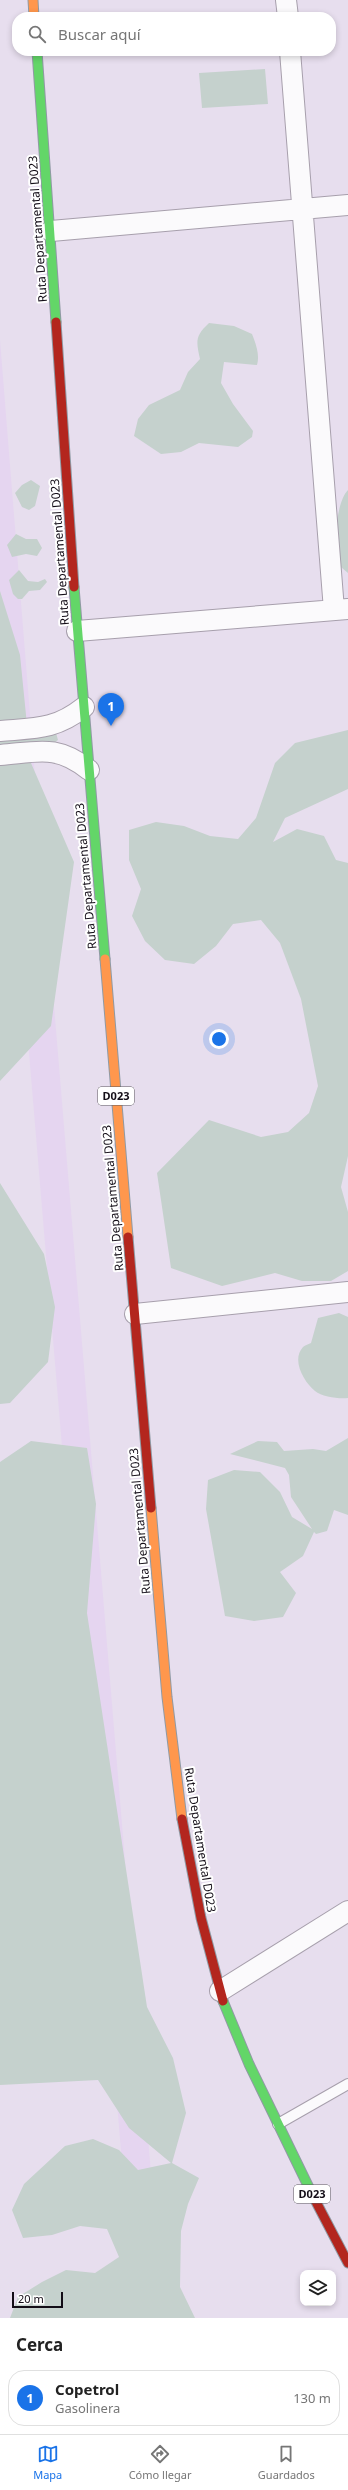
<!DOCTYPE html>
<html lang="es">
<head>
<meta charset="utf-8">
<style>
	body { margin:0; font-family:"Noto Sans",sans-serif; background:#f6f6f6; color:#222 }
	.controls { position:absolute; right:12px; bottom:12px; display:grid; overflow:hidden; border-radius:8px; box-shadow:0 2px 6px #0003 }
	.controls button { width:36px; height:36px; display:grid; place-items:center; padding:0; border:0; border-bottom:1px solid #e0e0e0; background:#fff; color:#222; font:20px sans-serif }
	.scale { position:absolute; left:12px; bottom:10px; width:51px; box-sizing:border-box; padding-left:4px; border:2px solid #130d17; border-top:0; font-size:11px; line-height:14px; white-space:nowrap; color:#130d17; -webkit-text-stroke:3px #fff; paint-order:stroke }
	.you { position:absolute; left:219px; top:1039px; width:14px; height:14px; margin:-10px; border:3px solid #fff; border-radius:50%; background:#1a73e8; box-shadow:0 0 0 6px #1a73e833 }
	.badge { display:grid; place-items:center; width:26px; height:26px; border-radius:50%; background:#1a73e8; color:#fff; font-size:13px; font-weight:700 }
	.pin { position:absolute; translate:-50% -33px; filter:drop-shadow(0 1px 2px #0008) }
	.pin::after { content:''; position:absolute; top:21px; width:14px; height:12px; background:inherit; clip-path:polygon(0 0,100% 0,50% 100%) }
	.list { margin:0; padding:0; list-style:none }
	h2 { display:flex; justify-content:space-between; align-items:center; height:52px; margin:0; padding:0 16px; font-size:17px }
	h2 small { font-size:13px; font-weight:400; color:#767676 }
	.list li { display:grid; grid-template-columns:26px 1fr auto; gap:12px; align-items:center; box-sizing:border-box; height:56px; margin:0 8px 8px; padding:0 8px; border:1px solid #e0e0e0; border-radius:16px }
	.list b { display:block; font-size:15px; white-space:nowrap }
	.list p { margin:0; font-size:13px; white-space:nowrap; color:#767676 }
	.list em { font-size:13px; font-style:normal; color:#767676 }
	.icon { flex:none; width:22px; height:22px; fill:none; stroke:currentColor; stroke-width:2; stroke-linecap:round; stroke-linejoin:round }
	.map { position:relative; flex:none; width:348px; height:2318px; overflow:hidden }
	.search { position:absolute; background:#fff; box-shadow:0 2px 6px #0003; left:12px; right:12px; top:12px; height:44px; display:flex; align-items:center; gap:10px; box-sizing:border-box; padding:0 14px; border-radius:16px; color:#767676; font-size:15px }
	.sheet { height:116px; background:#fff }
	nav { display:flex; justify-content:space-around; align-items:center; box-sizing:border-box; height:56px; border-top:1px solid #e0e0e0; background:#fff; font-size:11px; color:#767676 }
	nav a { display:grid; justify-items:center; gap:2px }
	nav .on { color:#1a73e8 }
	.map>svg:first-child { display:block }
	.built { fill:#e5d5f0 }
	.green { fill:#c5d1cd }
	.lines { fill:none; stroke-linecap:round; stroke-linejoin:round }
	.lane-casing { stroke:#a79fac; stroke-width:12 }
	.street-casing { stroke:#a79fac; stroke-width:22 }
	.fast-casing { stroke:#909aa4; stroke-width:11 }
	.slow-casing { stroke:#909aa4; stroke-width:11 }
	.jam-casing { stroke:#909aa4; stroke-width:11 }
	.lane { stroke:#fbfafc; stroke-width:10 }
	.street { stroke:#fbfafc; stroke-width:20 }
	.fast { stroke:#63d668; stroke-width:9 }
	.slow { stroke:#ff974d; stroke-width:9 }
	.jam { stroke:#b3261e; stroke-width:9 }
	.labels { text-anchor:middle; stroke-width:4; stroke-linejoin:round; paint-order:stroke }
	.shield { fill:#fff; stroke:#5a565d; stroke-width:1 }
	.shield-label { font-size:11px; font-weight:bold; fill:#130d17 }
	.street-label { font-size:12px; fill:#130d17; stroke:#fff }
</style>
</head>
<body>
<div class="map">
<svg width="348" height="2318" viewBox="0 0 348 2318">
	<rect width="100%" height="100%" fill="#e7deee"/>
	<path class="built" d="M0 340 35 777 163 2318H135L6 778 0 698Z"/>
	<path class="green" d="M265 69 268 104 202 108 199 73Z
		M209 323 234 326 252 334C256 344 260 355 257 365L224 362 221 383 233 404 253 431 252 437 238 447 199 443 181 452 161 454 134 436 138 419 149 405 180 390 188 372 200 359C196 341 195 336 209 323Z
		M31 480 40 486 35 506 29 510 22 507 15 493 22 485Z
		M348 490V573L335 562C334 544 336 502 348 490Z
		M16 534 26 539H37L42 548 37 556 26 554 12 557 7 545Z
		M19 570 28 581 38 582 45 579 47 582 40 590 29 591 22 599H18L13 594 9 580Z
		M0 591 20 655 28 735 56 733 58 740 54 743 29 745 31 763 74 862 51 1026 0 1081Z
		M348 730V789L285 818 273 842 297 829 324 836 336 860 348 863V1156L341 1187 348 1212V1271L331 1281H302L275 1273 222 1286 171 1268 157 1173 209 1120 261 1137 288 1132 309 1113 318 1086 301 999 280 943 261 920 233 924 216 946 194 964 165 960 145 941 132 916 141 889 129 860V830L156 822 184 826 210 836 238 839 256 818 275 763 295 743Z
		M0 1183 44 1254 55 1307 48 1362 10 1403 0 1404Z
		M339 1313 348 1317V1398C339 1399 322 1397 315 1391 304 1382 291 1360 303 1347 305 1345 309 1344 311 1343L318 1318Z
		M348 1438V1515L334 1510 327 1531 316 1534 314 1532 303 1556 280 1572 296 1593 283 1617 254 1621 225 1616 206 1509 208 1480 234 1470 260 1472 280 1492 292 1517 312 1529 291 1497 289 1475 285 1468 230 1454 258 1441 277 1442 284 1451 313 1449 326 1451Z
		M31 1441 87 1448 96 1504 87 1613 147 2007 173 2058 186 2113 172 2163 199 2178 188 2204 181 2231 180 2287 195 2318H10L18 2297 42 2282 66 2270 95 2273 119 2257 107 2229 80 2226 52 2235 23 2238 12 2210 24 2184 65 2146 93 2139 119 2150 138 2170 171 2163 129 2128 98 2080 0 2085V1462Z"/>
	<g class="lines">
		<g class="lane-casing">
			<path id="lane" d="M278 2124 348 2084"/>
		</g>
		<g class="street-casing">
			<path id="street" d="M286 0 288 17
				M290 51 334 610
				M51 231 348 205
				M77 631 348 609
				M0 731C35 728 55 730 84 707
				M0 755C38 752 57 744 89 770
				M135 1314 348 1292
				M220 1991 348 1911"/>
		</g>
		<g class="fast-casing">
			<path id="fast" d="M37 51 56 322
				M74 587 105 959
				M223 2001 249 2064 314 2198"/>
		</g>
		<g class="slow-casing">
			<path id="slow" d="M33 0 34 17
				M105 959 128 1237
				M151 1508 167 1697 182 1819"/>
		</g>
		<g class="jam-casing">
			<path id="jam" d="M56 322 74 587
				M128 1237 151 1508
				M182 1819 201 1918 223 2001
				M314 2198 348 2263"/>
		</g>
		<use href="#lane" class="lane"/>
		<use href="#street" class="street"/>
		<use href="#fast" class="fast"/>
		<use href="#slow" class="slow"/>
		<use href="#jam" class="jam"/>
	</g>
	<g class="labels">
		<g class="shield">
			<rect x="98" y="1087" width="36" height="18" rx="3"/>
			<rect x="294" y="2185" width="36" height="18" rx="3"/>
		</g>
		<g class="shield-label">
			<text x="116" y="1100">D023</text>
			<text x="312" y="2198">D023</text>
		</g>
		<g class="street-label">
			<text transform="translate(38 229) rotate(-94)" y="4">Ruta Departamental D023</text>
			<text transform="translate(60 552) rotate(-94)" y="4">Ruta Departamental D023</text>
			<text transform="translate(86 876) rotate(-95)" y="4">Ruta Departamental D023</text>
			<text transform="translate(113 1198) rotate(-95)" y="4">Ruta Departamental D023</text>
			<text transform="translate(140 1521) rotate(-95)" y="4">Ruta Departamental D023</text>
			<text transform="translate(200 1840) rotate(81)" y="4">Ruta Departamental D023</text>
		</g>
	</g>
</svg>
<div class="controls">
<button><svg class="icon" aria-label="layers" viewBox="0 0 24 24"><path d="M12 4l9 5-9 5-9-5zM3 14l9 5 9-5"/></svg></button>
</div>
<div class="scale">20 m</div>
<div class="you"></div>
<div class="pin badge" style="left:111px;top:726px">1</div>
<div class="search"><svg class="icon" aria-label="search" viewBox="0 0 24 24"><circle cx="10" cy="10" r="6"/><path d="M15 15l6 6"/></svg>Buscar aquí</div>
</div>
<section class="sheet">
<h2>Cerca<small></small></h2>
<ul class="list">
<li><span class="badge">1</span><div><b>Copetrol</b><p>Gasolinera</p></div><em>130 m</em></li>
</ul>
</section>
<nav>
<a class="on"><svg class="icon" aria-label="map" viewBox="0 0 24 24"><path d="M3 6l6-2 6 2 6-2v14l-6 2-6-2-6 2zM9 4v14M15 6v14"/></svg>Mapa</a>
<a><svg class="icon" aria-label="directions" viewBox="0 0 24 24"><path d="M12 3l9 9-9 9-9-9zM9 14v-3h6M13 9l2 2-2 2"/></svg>Cómo llegar</a>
<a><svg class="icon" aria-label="saved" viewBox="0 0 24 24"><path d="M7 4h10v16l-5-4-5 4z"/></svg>Guardados</a>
</nav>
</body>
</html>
